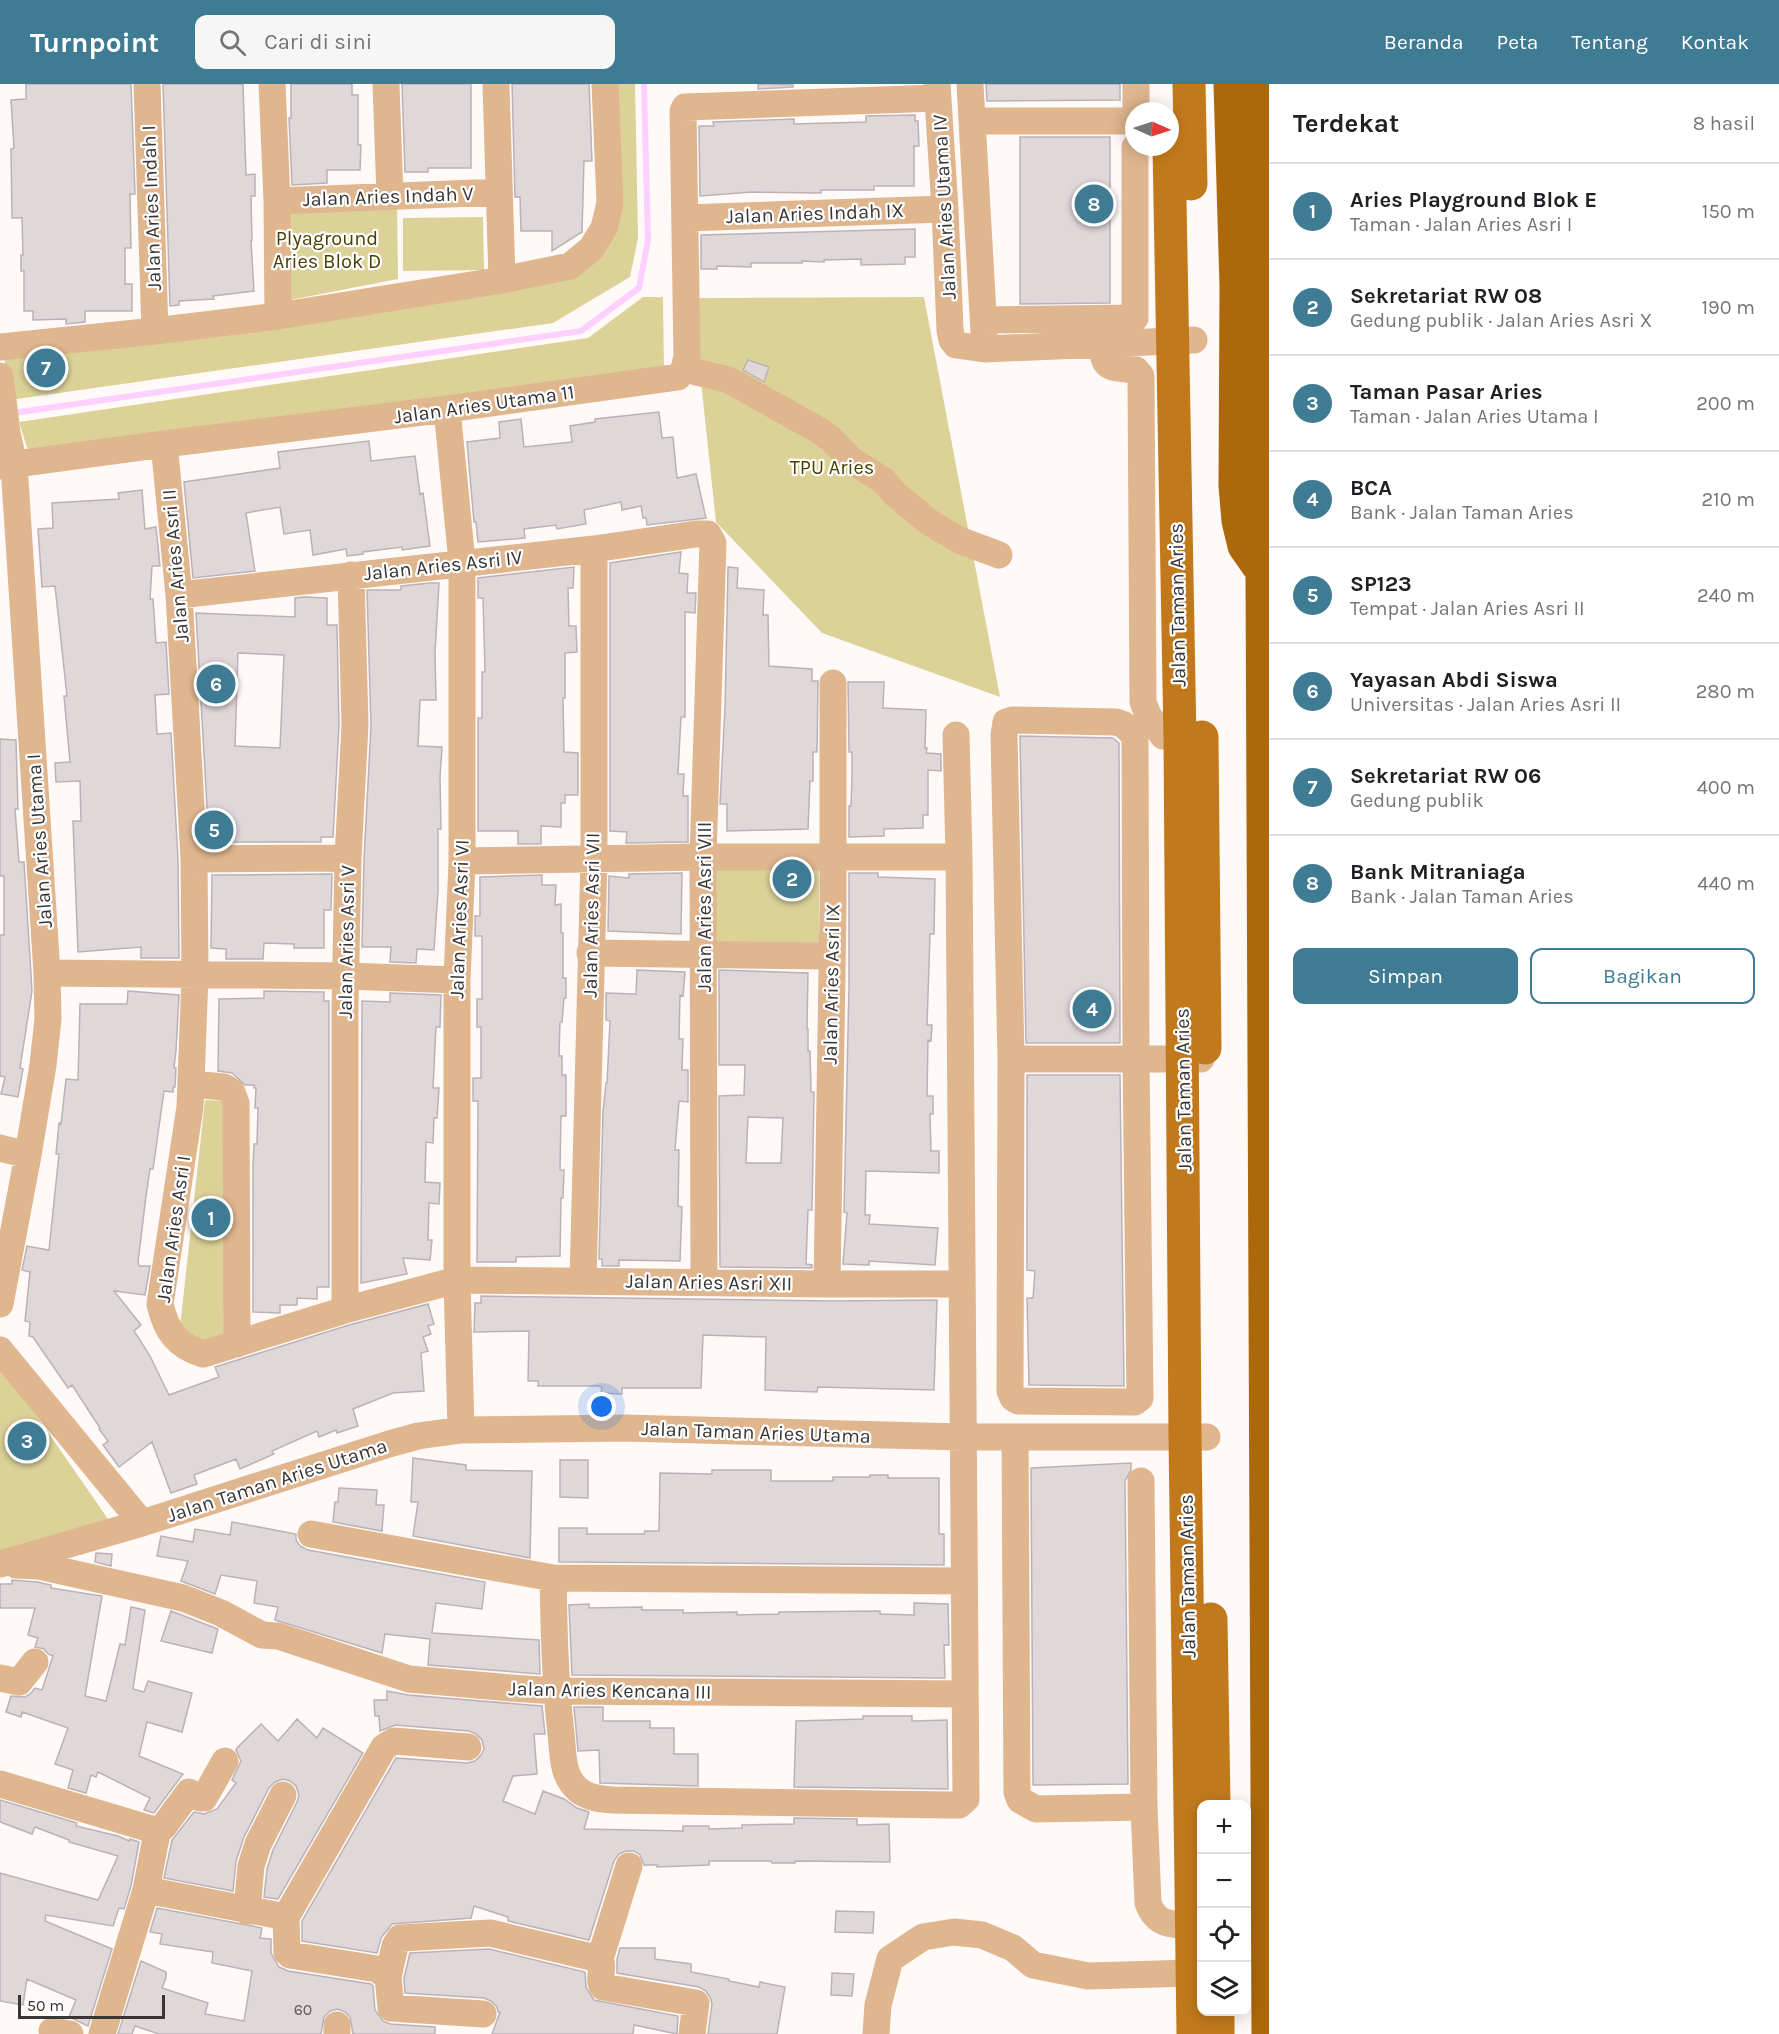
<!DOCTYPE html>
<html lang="id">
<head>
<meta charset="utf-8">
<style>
	body { margin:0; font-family:Karla,sans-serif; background:#f6f6f6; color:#202124 }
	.controls { position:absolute; right:18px; bottom:18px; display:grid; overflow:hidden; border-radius:12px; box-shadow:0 3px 15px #0003 }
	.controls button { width:54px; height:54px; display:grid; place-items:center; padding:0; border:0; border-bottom:2px solid #e0e0e0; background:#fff; color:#202124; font:30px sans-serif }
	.compass { position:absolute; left:1125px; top:18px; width:54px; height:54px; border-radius:50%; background:#fff; box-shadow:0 3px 15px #0003; rotate:93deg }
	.scale { position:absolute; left:18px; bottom:15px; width:147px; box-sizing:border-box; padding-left:6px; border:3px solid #383534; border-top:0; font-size:16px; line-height:21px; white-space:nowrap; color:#383534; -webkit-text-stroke:4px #fff; paint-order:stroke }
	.you { position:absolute; left:602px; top:1323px; width:21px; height:21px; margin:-15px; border:4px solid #fff; border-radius:50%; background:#1a73e8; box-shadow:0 0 0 9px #1a73e833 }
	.badge { display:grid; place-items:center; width:39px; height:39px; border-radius:50%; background:#3f7c93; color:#fff; font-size:20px; font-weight:700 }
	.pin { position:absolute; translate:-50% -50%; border:3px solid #fff; box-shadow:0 2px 6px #0006 }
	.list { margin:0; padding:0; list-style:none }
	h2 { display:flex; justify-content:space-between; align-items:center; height:78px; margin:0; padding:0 24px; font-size:26px }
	h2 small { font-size:20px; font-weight:400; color:#757577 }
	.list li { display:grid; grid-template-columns:39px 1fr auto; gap:18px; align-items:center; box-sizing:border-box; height:96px; padding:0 24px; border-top:2px solid #e0e0e0 }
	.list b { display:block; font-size:22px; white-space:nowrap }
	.list p { margin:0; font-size:20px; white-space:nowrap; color:#757577 }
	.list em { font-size:20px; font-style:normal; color:#757577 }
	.actions { display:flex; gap:12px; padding:18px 24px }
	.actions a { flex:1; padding:14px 0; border:2px solid #3f7c93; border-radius:12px; text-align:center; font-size:21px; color:#3f7c93 }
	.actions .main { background:#3f7c93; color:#fff }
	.icon { flex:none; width:33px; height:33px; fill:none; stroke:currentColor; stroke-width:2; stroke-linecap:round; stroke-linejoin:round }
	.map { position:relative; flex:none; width:1269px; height:1950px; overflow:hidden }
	header { display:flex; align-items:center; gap:36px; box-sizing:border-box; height:84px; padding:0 30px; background:#3f7c93; color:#fff }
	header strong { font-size:28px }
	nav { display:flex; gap:33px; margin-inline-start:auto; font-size:21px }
	.search { width:420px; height:54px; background:#f6f6f6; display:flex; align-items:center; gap:15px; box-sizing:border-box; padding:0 21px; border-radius:12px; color:#757577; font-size:22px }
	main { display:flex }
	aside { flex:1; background:#fff }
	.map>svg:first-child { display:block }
	.green { fill:#dcd298 }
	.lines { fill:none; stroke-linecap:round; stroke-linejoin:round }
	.stream { stroke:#fdd0ff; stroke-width:6 }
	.building { fill:#e0d7d9; stroke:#bbb2b5; stroke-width:1.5; fill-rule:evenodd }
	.minor { stroke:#dfb68e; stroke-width:27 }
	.major { stroke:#c2791c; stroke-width:33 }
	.highway { stroke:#ac680a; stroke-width:33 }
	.labels { text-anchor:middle; stroke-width:4.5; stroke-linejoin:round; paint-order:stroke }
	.number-label { font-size:16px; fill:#625e5d }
	.street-label { font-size:20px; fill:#383534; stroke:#fff }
	.park-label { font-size:20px; fill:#493f00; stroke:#fff }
</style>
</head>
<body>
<header>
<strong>Turnpoint</strong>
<div class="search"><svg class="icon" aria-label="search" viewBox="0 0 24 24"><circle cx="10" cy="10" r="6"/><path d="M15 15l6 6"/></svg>Cari di sini</div>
<nav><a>Beranda</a><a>Peta</a><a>Tentang</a><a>Kontak</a></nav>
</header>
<main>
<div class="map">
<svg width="1269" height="1950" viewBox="0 0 1269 1950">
	<rect width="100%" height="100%" fill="#fff9f8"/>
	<path class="green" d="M610 0H635L638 154 630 193 553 239 10 316 4 273 559 195 598 160Z
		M397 119 398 195 285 217 283 125Z
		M483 133 484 186 403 187V134Z
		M643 213H663L664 286 29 370 19 338 588 254Z
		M924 213 1000 613 822 549 716 438 692 214Z
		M819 780V869L709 867 712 786Z
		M205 1016 229 1017 232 1258 193 1272 179 1252Z
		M0 1279 108 1435 0 1469Z"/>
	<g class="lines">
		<path class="stream" d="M13 329 581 247 639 204 648 156 644 0"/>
	</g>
	<path class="building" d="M26 0H131L135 110H130L131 164H125V200H132V227H85V238L66 240V235L33 236V227H24V187H21V171H23L22 134H12L11 65 14 64 11 16 26 15Z
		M163 0H243L246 91 255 90V112H251L252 157H251L254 207 213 212 214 215 179 217V221L170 222Z
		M291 0H352V11H358V61H361L360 86H327V99L292 101 289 34H291Z
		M402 0H471V84H428V88H405Z
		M512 0H589L592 77H584L582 148 552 167V147H521L520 113H515Z
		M758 0 793 1V3L758 5Z
		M986 0H1120V16L987 17Z
		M915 31V37H918L919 62H914V102H874V106H821V109L752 108 700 112 699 42H714L713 38 794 35V40L866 38V32Z
		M1020 53H1110V219L1020 220Z
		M915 145V173H905V180L861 181V175L824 176V178L802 177V179H751V183L717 182V185H701V151Z
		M59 274 61 291 32 294 30 277Z
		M748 276 769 283 764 298 743 286Z
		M659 328 662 354 673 353 677 394 696 390 706 434 647 441 646 434H643L641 422 622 426 621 418 584 426 586 440 557 445 556 441 524 445 525 454 478 458 476 438H474L467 358 500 354 499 338 521 335 524 363 572 358 570 342 595 338V335Z
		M369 357 371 377 415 372 420 410 423 409 430 462 402 466V463L363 468V470L347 472 346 465 313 471 310 446 284 450 280 423 246 429 255 487 193 494 184 398 280 384 278 368Z
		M142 406 145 445 156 443 160 482H152L150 515H153L156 559 166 558 169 610 155 611 157 650 171 649 178 776 179 874H141V863L78 868 73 737H81L80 697 56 698 55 679 70 678 64 612H67L55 502 42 503 38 445 53 444 52 419 119 415 118 409Z
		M681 468 679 489 688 490 687 509H696L695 529 685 528V633H681L678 690H684L683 712H688V758L626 759 627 748 610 747V479Z
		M574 483 573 504H568L569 542H576L577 568 565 569V614H563L564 668 578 669V711H565V719H561V743L541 742V760H518V747H478V634H482V588H485L483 514H478V494Z
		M728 483 738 484 737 504 764 506 763 531H768L769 582 812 585V597H818L817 668H813V697H810L808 745 727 747V720H720L725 624Z
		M430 499H439L435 569 436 616H420L418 662 442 663 440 693 441 745H438V807L434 866 417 865 416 879 390 878 391 863H362L364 775 371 642 367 506H401V502Z
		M303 513 327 514V541H337L339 641 333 753H321V758H209L196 529 295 533V514ZM238 569 284 571 280 664 235 662Z
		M848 598H884L883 624 926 626 925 664H927L926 669 941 670V687L928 686V731H923V744L884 745V752L849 753V722H851L852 692V668H849Z
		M1020 652 1113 654 1119 659 1120 959H1026Z
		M0 655 16 656 18 725H15L19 778H24L31 890 32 907 20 984 23 985 18 1013 1 1010 5 993 0 992V851H4V792H0Z
		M682 789 681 850 608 847 609 792 629 794V790Z
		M849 789H878V793L935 795 934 850H930L927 941H932L931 957 928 956 927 1012H933V1030H930L931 1067H939V1089L866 1087 865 1131H870L869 1140 938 1144 935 1181 869 1177V1181L843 1180 847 1129 844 1128 849 902Z
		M332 790 331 826H324V864H294V860L264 859 263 875H226V865L211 864 212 791Z
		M542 791V801H556L555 821 561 820V849H563V894H566V914H564L562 938H560L559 972H562V991H566V1032H561L560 1086H564L563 1114H561L560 1172 516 1173V1178H477L478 1017H473V994H481V943H477V915H482V852H475V832H480V793Z
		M637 886 685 888 683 912 680 911 679 955H683L682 986H688V1018L679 1017 675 1066H679L678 1122 682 1123 680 1177 619 1176V1182H602V1175H599L603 1028 606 999H607L610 937 606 936V909L636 910Z
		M719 886 808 889 807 945H808V967H810L811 1008H814L812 1126H808L806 1180 812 1181V1184L720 1183 719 1012 744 1011 745 981H719ZM748 1033 783 1034 781 1079H746Z
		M128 907 179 911 176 966 174 984H176L175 1003H173V1008L164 1007 153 1085H150L146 1112 138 1178 139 1182H150L145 1211 114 1207 141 1241 134 1247 150 1272 169 1311 219 1293 215 1283 349 1241 428 1220 434 1240 428 1242 431 1250 423 1253 428 1267 421 1269 424 1307 393 1309 353 1325 358 1342 337 1349 336 1346 319 1353 317 1347 272 1367 274 1370 240 1385 236 1375 194 1391 197 1400 171 1409 152 1358 119 1383 103 1361 108 1357 99 1345 100 1344 72 1301 68 1304 33 1253 29 1252 30 1238 25 1237 30 1188 22 1186 27 1162 49 1166 59 1070H56L59 1039 61 1040 66 995 78 996 80 920H127Z
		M264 907 324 908V917H329V1203H317V1215L297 1214V1221H280V1229L253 1228V1082L254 1060H257L258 1024H255L256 1004H254V1001H245L232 989 218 987 219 915 264 914Z
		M390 909 441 911 440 943H436L433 1004H439L437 1034H434L433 1059 426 1058 425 1098 440 1099 439 1120 429 1119 428 1156H432L430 1176 403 1174 407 1190 361 1199 362 917 390 918Z
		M1027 991H1120L1124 1302 1029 1301 1027 1214H1033L1035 1187 1027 1186Z
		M481 1212 831 1217 937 1216 934 1306 818 1303 817 1308 765 1306 766 1253 703 1251 701 1304H622V1310L601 1309 602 1303 598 1302H538V1297H528L529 1247 474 1248 475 1219H481Z
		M413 1374 466 1381V1386L532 1387 530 1474 413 1452 418 1418H411Z
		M560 1376H588V1414L560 1413Z
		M1131 1379V1386L1125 1397 1128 1700 1033 1701 1031 1384Z
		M712 1386H771V1397H833V1393H870V1391H888V1394H939V1450H944V1481L559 1478V1444H587V1450H644L645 1447H659L660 1389 712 1390Z
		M339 1404 377 1406 376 1421H384L382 1447 333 1438 335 1418H338Z
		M232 1438 296 1450V1456L300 1462 308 1466 485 1498 482 1525 436 1519 432 1549 539 1556 540 1590 428 1581 430 1555 385 1550 382 1569 275 1536 278 1523 254 1519 257 1497 221 1491 215 1510 181 1497 188 1477 157 1472 161 1452 193 1458 195 1445 230 1451Z
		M96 1469 112 1470 111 1482 95 1478Z
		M12 1496 37 1498 51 1501V1504L102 1512 85 1612 106 1617 120 1560 125 1561 131 1523 145 1526 133 1605 144 1608 148 1597 192 1609 182 1648 147 1638 139 1672 183 1690 154 1729 144 1726 150 1714 98 1688 96 1693 91 1691 86 1709 68 1704 73 1686 55 1680 68 1644 22 1628 21 1633 6 1628 11 1612 25 1613 31 1609 35 1604 42 1606 53 1572 48 1570 44 1565 35 1563 38 1554 28 1551 35 1524H0V1500H12Z
		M914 1519 948 1520 949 1561H944L945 1594 572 1591 569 1521 589 1520V1524L642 1523V1526H683V1529L737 1528V1531L779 1530V1528L880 1527V1530L914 1531Z
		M171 1527 218 1545 212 1569 161 1557Z
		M387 1607 408 1611 542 1622 545 1650H534L537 1690 513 1692 503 1717 535 1730 543 1707 564 1715 577 1724 589 1728 584 1745 683 1747V1742H709V1745L742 1744V1741L794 1740V1734L857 1735V1741L889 1740 890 1778 795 1777V1779H772L771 1777H709V1781L657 1783V1781H644L640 1771 634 1767H626L619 1770 614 1777 589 1856 508 1837V1833L474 1822 471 1834 392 1840 381 1854 377 1869 302 1857V1837L396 1674 467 1679 475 1677 481 1671 484 1665 482 1656 476 1650 469 1647 395 1641 380 1647 379 1632H375L374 1616H387Z
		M574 1623H603V1637H650V1644H674V1670H698V1702L600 1699 599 1666 578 1667Z
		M863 1632H912V1637L947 1636 948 1705 794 1703 796 1637 863 1635Z
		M297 1635 317 1654 323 1644 363 1669 278 1815 264 1813 267 1785 273 1766 297 1718 299 1711 296 1702 290 1697 283 1695 275 1698 269 1704 244 1753 236 1777 233 1807 164 1794 172 1756 194 1728 204 1730 217 1725 236 1699 232 1696 241 1677 236 1666 237 1664 261 1640 278 1657Z
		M0 1716 77 1739 76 1742 118 1752 129 1757 130 1755 139 1758 131 1802 124 1825 119 1824 113 1842 46 1831 45 1837 112 1865 88 1942 69 1933 76 1916 27 1895 23 1921 0 1917V1789L98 1816 118 1772 69 1758V1756L35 1743 32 1750 0 1738Z
		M157 1824 262 1844 260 1854 271 1855V1869L279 1883 288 1887 371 1900 373 1902 375 1926 383 1937 390 1940 435 1943V1950H353L350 1933 345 1928 338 1925 330 1927 324 1933 321 1950H159L135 1942 132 1950H118L141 1877 166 1888V1894L162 1904 208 1919 205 1930 244 1937 252 1887 212 1879 213 1868 160 1860 162 1850 150 1848Z
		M836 1827 874 1828 873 1849 835 1848Z
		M620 1864H655V1875L691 1880V1888L729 1895V1897L759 1903 760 1898 785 1903 777 1950H708L712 1920 710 1913 706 1907 699 1903 617 1889V1875Z
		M489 1865 585 1888 586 1903 594 1916 678 1932 677 1950 634 1941 633 1950H492L500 1928H498L497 1923 491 1917 484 1914 405 1909 404 1894 410 1869Z
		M832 1889 854 1890 852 1912 831 1911Z"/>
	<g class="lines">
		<path class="minor" d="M147 0 155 247
			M272 0 277 117 278 232
			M386 0 390 112
			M496 0 502 196
			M937 0 945 125 950 246 952 256 956 261 985 265 1194 256
			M970 0 972 37
			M1136 27V0
			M277 117 499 108
			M685 134 945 125
			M985 236 1135 234V63
			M1102 259C1102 287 1112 283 1136 286L1141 292 1143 618 1148 631 1163 652 1198 654
			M0 263 155 247 278 232 502 196 570 182 591 165 604 144 610 119 605 0
			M985 265 972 37H1134
			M684 285 729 296 820 347 831 355 851 376 884 397 895 410 929 438 959 456 999 471
			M0 292 7 349 14 381 47 889 48 935 43 981 28 1071 0 1220
			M447 325 462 478V777L457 896V1196L461 1346
			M164 360 179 511 194 775 195 892 190 1023 160 1220C166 1247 177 1262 203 1270L345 1226 457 1196 827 1200H961
			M0 382 164 360 447 325 678 293 684 285 687 272 683 27 685 23 938 14
			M179 511 594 465 696 450H708L713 459 703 773 704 1198
			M1012 636 1116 638 1124 641 1135 652 1136 975 1140 1314 1135 1318 1018 1317 1013 1314 1010 1307 1011 975 1004 651 1006 638Z
			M194 775 348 774
			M462 777 703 773H959
			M590 869 830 872
			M47 889 346 892 457 896
			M1011 975H1201
			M192 1000 224 1003 232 1008 236 1019 237 1260
			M0 1064 28 1071
			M583 1197 594 774V465
			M827 1200 833 825V599
			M345 1226V925L348 774 355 641 351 491
			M0 1266 142 1439
			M1015 1353 1017 1708 1020 1716 1036 1725 1144 1723
			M1141 1397 1144 1723 1148 1819C1156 1841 1171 1841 1192 1841
			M311 1450 553 1494 964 1497
			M0 1480 142 1439 389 1360 418 1352 461 1346 625 1344 962 1353H1207
			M16 1481 39 1482 183 1514 221 1529 262 1551 278 1552 409 1595 511 1604 556 1607 965 1610
			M553 1494C554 1546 555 1598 561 1650 563 1666 562 1686 572 1699 581 1713 598 1715 613 1716L948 1721H959L966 1715 959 773 956 651
			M0 1594 19 1598 35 1578
			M468 1663 394 1657 384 1663 286 1833 287 1868 290 1871 377 1885 388 1893 395 1862 400 1854 490 1849 600 1875C605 1884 597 1894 603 1903L696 1919 692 1950
			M0 1700 151 1745 156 1749V1754L146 1806 286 1833
			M156 1749 164 1742 189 1708 200 1714H204L225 1677
			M247 1827 251 1782 258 1760 283 1711
			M600 1875 629 1782
			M388 1893 391 1924 483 1930
			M52 1947 70 1950
			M102 1950 146 1806
			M337 1950V1941
			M876 1950 878 1921 890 1875 923 1853 954 1848 982 1851 1013 1864 1033 1881 1088 1892 1193 1889"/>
		<path class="major" d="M1189 0 1191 100
			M1169 63 1180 654 1185 1353 1193 1950
			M1202 653 1205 964
			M1211 1535 1214 1720
			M1218 1928V1950"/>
		<path class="highway" d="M1230 0 1236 202 1235 402 1238 437 1244 462 1258 482
			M1260 0 1268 1950"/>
	</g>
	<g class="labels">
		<g class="number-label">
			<text x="303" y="1931">60</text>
		</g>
		<g class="street-label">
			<text transform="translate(388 112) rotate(-2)" y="7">Jalan Aries Indah V</text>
			<text transform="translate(944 123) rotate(-93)" y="7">Jalan Aries Utama IV</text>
			<text transform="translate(151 124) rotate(-92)" y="7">Jalan Aries Indah I</text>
			<text transform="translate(815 129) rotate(-2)" y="7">Jalan Aries Indah IX</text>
			<text transform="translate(484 320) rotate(-8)" y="7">Jalan Aries Utama 11</text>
			<text transform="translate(443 481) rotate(-6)" y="7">Jalan Aries Asri IV</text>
			<text transform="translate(175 482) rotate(-95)" y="7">Jalan Aries Asri II</text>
			<text transform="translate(1177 521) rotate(-91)" y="7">Jalan Taman Aries</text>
			<text transform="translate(39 757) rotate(-94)" y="7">Jalan Aries Utama I</text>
			<text transform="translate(704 823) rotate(-90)" y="7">Jalan Aries Asri VIII</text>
			<text transform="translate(591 831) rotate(-89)" y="7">Jalan Aries Asri VII</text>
			<text transform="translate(459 835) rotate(-88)" y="7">Jalan Aries Asri VI</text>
			<text transform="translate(346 858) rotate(-89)" y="7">Jalan Aries Asri V</text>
			<text transform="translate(831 900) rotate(-89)" y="7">Jalan Aries Asri IX</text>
			<text transform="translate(1183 1006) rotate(-91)" y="7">Jalan Taman Aries</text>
			<text transform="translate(173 1145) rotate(-82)" y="7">Jalan Aries Asri I</text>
			<text transform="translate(709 1198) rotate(1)" y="7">Jalan Aries Asri XII</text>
			<text transform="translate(756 1348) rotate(2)" y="7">Jalan Taman Aries Utama</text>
			<text transform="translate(277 1396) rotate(-18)" y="7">Jalan Taman Aries Utama</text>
			<text transform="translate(1187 1492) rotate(-91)" y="7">Jalan Taman Aries</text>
			<text transform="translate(610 1606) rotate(1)" y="7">Jalan Aries Kencana III</text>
		</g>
		<g class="park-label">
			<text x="327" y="161">Plyaground<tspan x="327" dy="23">Aries Blok D</tspan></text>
			<text x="832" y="390">TPU Aries</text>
		</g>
	</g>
</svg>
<div class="controls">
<button>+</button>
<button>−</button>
<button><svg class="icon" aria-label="locate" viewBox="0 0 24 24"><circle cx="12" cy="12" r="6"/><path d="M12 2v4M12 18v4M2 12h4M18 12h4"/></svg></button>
<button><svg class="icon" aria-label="layers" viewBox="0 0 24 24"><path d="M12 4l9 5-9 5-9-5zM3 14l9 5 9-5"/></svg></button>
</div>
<svg class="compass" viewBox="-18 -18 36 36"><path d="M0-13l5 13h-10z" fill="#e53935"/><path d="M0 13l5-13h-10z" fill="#757577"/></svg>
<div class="scale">50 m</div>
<div class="you"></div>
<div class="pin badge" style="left:211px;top:1134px">1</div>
<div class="pin badge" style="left:792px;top:795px">2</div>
<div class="pin badge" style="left:27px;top:1357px">3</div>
<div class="pin badge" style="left:1092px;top:925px">4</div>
<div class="pin badge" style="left:214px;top:746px">5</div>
<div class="pin badge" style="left:216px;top:600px">6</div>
<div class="pin badge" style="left:46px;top:284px">7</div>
<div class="pin badge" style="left:1094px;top:120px">8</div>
</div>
<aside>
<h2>Terdekat<small>8 hasil</small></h2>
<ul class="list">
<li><span class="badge">1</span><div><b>Aries Playground Blok E</b><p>Taman · Jalan Aries Asri I</p></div><em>150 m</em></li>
<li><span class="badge">2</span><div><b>Sekretariat RW 08</b><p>Gedung publik · Jalan Aries Asri X</p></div><em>190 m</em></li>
<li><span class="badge">3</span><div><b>Taman Pasar Aries</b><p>Taman · Jalan Aries Utama I</p></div><em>200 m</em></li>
<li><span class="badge">4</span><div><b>BCA</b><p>Bank · Jalan Taman Aries</p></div><em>210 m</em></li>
<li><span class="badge">5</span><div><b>SP123</b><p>Tempat · Jalan Aries Asri II</p></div><em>240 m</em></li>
<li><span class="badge">6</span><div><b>Yayasan Abdi Siswa</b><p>Universitas · Jalan Aries Asri II</p></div><em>280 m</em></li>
<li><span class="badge">7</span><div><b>Sekretariat RW 06</b><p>Gedung publik</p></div><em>400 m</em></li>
<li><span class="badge">8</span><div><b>Bank Mitraniaga</b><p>Bank · Jalan Taman Aries</p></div><em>440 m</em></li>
</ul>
<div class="actions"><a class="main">Simpan</a><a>Bagikan</a></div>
</aside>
</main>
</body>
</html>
